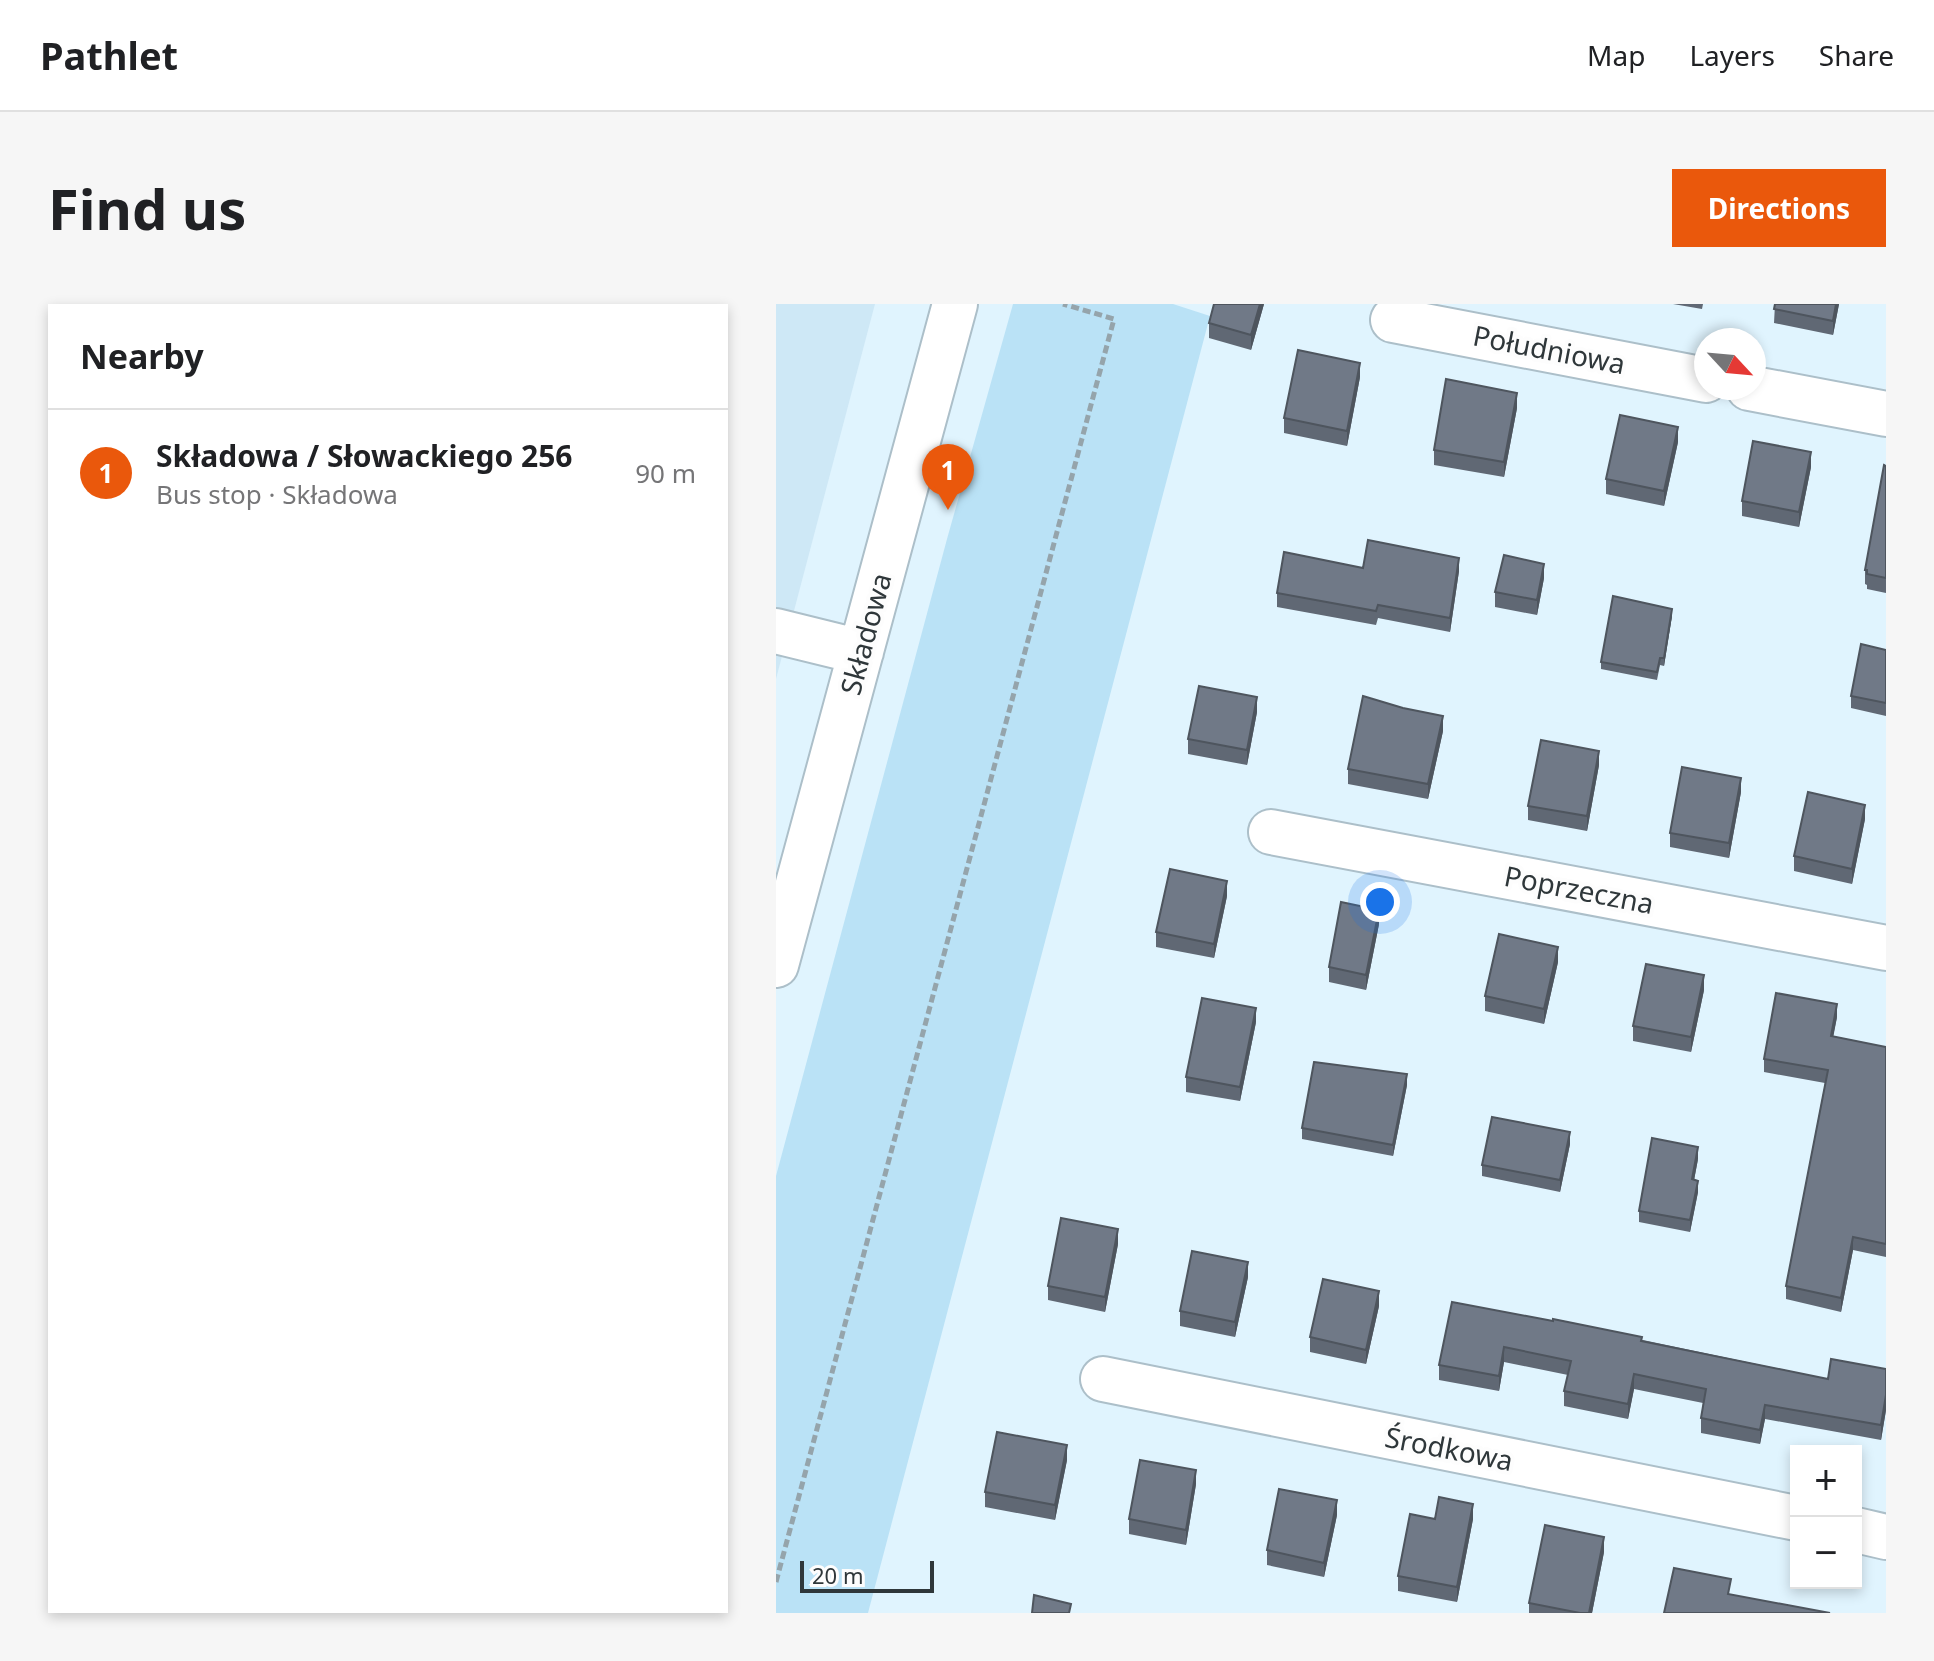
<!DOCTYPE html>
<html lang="en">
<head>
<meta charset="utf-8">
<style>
	body { margin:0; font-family:"Noto Sans",sans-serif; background:#f6f6f6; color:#202124 }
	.controls { position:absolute; right:24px; bottom:24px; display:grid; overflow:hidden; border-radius:0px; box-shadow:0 4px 12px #0003 }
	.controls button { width:72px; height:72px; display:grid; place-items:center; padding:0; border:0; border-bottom:2px solid #e0e0e0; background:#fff; color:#202124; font:40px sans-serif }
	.compass { position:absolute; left:918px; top:24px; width:72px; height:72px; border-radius:50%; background:#fff; box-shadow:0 4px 12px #0003; rotate:116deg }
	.scale { position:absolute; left:24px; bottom:20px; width:134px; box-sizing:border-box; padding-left:8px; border:4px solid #2f373a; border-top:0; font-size:22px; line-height:28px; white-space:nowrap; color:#2f373a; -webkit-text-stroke:6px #fdfdfd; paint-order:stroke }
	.you { position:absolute; left:604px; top:598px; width:28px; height:28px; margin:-20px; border:6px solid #fff; border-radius:50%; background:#1a73e8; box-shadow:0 0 0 12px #1a73e833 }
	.badge { display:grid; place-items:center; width:52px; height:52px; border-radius:50%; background:#ea580c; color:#fff; font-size:26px; font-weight:700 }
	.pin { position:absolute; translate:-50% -66px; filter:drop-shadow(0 2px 4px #0008) }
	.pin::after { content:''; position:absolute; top:42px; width:28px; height:24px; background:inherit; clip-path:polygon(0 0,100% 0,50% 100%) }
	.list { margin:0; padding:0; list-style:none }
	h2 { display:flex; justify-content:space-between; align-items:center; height:104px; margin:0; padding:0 32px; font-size:34px }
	h2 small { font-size:26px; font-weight:400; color:#757577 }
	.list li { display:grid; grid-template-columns:52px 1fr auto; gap:24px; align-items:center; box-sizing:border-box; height:128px; padding:0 32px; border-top:2px solid #e0e0e0 }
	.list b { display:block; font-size:30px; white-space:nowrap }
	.list p { margin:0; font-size:26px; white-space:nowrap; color:#757577 }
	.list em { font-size:26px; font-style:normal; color:#757577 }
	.map { position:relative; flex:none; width:1110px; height:1309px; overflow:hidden; border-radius:0px }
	header { display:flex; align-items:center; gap:48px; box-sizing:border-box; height:112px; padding:0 40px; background:#fff; border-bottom:2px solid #e0e0e0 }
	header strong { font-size:38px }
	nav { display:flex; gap:44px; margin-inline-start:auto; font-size:28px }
	.intro { display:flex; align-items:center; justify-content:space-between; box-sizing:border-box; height:192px; padding:0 48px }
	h1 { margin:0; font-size:56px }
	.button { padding:20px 36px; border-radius:0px; background:#ea580c; color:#fff; font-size:28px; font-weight:700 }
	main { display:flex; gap:48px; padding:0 48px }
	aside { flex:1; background:#fff; border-radius:0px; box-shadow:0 4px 12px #0003 }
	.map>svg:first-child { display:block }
	.built { fill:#cee8f6 }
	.green { fill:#bae2f6 }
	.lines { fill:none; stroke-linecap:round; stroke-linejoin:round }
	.minor-casing { stroke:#acbfc9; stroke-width:48 }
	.path { stroke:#95a4ab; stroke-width:5; stroke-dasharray:8 4; stroke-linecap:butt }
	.minor { stroke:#fff; stroke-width:44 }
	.wall { fill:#606874 }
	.shaded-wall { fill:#4e555e }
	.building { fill:#707987; stroke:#4e555e; stroke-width:2 }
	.labels { text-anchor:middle; stroke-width:8; stroke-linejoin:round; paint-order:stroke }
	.street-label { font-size:28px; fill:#2f373a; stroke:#fdfdfd }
</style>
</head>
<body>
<header>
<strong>Pathlet</strong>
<nav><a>Map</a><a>Layers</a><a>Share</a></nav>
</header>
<div class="intro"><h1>Find us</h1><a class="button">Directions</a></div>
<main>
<aside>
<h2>Nearby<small></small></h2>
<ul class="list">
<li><span class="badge">1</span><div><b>Składowa / Słowackiego 256</b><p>Bus stop · Składowa</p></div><em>90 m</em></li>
</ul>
</aside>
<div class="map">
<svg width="1110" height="1309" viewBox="0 0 1110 1309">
	<rect width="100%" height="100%" fill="#e0f4fe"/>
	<path class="built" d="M0 0H99L0 375Z"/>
	<path class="green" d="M237 0H397L434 12 92 1309H0V872L171 235Z"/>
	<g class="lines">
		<g class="minor-casing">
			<path id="minor" d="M617 16 930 76
				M973 84 1110 110
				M0 327 85 348
				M495 528 1110 644
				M0 661 179 0
				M327 1075 1020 1214
				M1080 1226 1110 1233"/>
		</g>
		<path class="path" d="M0 1278 338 15 287 0"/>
		<use href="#minor" class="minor"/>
	</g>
	<path class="wall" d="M488 0 475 46 433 34V19Z
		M897 0H927L926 5Z
		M999 0H1063L1057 31 998 19Z
		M584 73 571 142 508 129V114Z
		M741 104 728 173 658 161V146Z
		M902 138 888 202 830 190V175Z
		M1110 162V289L1091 285V281L1089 280V266Z
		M1035 163 1023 223 966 212V197Z
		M587 264 683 267 674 328 602 314 600 321 501 303V289Z
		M768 274 761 311 719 303V288Z
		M896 312 888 362 884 361 881 376 825 365V358Z
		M1110 346V412L1075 404V392Z
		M481 408 471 461 412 450V435Z
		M667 427 652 495 572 480V465Z
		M823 461 811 527 752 516V502Z
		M965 488 953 554 894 543V529Z
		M1089 515 1076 580 1018 567V552Z
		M451 592 438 654 380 643V628Z
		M603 620 590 686 553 678V663Z
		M782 658 768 720 709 707V692Z
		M928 686 915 748 857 737V722Z
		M1061 713 1057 732 1110 743V953L1077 946 1065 1008 1010 995V982L1049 779 988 768V755Z
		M480 718 464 797 410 788V773Z
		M631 781 617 852 526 835V824Z
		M794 840 784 888 706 872V861Z
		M922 855 918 876 922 888 914 928 863 918V907Z
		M342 940 329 1008 272 996V982Z
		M472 973 459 1033 404 1022V1007Z
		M603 1002 590 1060 534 1048V1033Z
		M777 1017 1052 1075 1110 1065V1106L1105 1136 989 1115 984 1140 925 1129V1114L927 1099 858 1085 852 1115 788 1102V1087L792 1071 728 1058 723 1087 663 1076V1061Z
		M291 1156 279 1216 209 1203V1188Z
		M420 1180 410 1241 353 1230V1215Z
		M561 1211 548 1273 491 1261V1246Z
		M659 1215H697L681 1298 622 1287V1272Z
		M828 1248 816 1309H753V1299Z"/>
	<path class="shaded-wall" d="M484 0H488L475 46V31Z
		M1060 0H1063L1057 31V17Z
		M584 59V73L571 142V127Z
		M741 89V104L728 173V158Z
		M902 123V138L888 202V187Z
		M1035 148V163L1023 223V208Z
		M683 254V267L674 328V314Z
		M768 260V274L761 311V296Z
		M896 305V312L888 362V354Z
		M481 393V408L471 461V446Z
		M667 412V427L652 495V480Z
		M823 447V461L811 527V512Z
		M965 474V488L953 554V539Z
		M1089 501V515L1076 580V565Z
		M451 577V592L438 654V640Z
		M603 606V620L590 686V671Z
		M782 643V658L768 720V705Z
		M928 671V686L915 748V733Z
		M1061 700V713L1055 745V732Z
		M480 704V718L464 797V783Z
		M631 770V781L617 852V841Z
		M794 828V840L784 888V876Z
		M922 843V855L916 887V875Z
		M922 877V888L914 928V916Z
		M342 925V940L329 1008V993Z
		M1077 933V946L1065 1008V994Z
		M472 958V973L459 1033V1018Z
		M603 987V1002L590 1060V1046Z
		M728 1043V1058L723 1087V1072Z
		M858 1070V1085L852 1115V1100Z
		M1110 1091V1106L1105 1136V1121Z
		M989 1101V1115L984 1140V1126Z
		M291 1141V1156L279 1216V1201Z
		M420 1166V1180L410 1241V1226Z
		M561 1196V1211L548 1273V1259Z
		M697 1200V1215L681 1298V1283Z
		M828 1233V1248L816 1309H813Z"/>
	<path class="building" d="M438 0H484L475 31 433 19Z
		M999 0H1060L1057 17 998 5Z
		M522 46 584 59 571 127 508 114Z
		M670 75 741 89 728 158 658 146Z
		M844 111 902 123 888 187 830 175Z
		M977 137 1035 148 1023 208 966 197Z
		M1108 161 1110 162V274L1091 270V266H1089Z
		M592 236 683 254 674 314 602 301 600 307 501 289 508 248 587 264Z
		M728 251 768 260 761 296 719 288Z
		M837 292 896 305 888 354H884L881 368 825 358Z
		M1085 340 1110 346V399L1075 392Z
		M423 382 481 393 471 446 412 435Z
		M587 392 627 404 667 412 652 480 572 465Z
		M765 436 823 447 811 512 752 502Z
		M906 463 965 474 953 539 894 529Z
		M1032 488 1089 501 1076 565 1018 552Z
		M394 565 451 577 438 640 380 628Z
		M565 598 603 606 590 671 553 663Z
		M723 630 782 643 768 705 709 692Z
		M870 660 928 671 915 733 857 722Z
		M1000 689 1061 700 1055 732 1110 743V940L1077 933 1065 994 1010 982 1052 766 988 755Z
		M426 694 480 704 464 783 410 773Z
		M538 758 631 770 617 841 526 824Z
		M716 813 794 828 784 876 706 861Z
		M876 834 922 843 916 875 922 877 914 916 863 907Z
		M285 914 342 925 329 993 272 982Z
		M416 947 472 958 459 1018 404 1007Z
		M547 975 603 987 590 1046 534 1033Z
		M676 998 777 1017V1015L866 1033 865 1037 1052 1075 1055 1055 1110 1065V1091L1105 1121 989 1101 984 1126 925 1114 930 1085 858 1070 852 1100 788 1087 795 1057 728 1043 723 1072 663 1061Z
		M221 1128 291 1141 279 1201 209 1188Z
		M364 1156 420 1166 410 1226 353 1215Z
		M503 1185 561 1196 548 1259 491 1246Z
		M663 1193 697 1200 681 1283 622 1272 634 1210 659 1215Z
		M769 1221 828 1233 813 1309H804L753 1299Z
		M898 1264 955 1275 952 1290 1054 1309H888Z
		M258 1291 295 1300 293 1309H256Z"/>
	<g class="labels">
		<g class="street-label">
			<text transform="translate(773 46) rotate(11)" y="10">Południowa</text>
			<text transform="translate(90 330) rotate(-75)" y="10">Składowa</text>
			<text transform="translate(803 586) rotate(11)" y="10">Poprzeczna</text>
			<text transform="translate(673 1145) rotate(11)" y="10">Środkowa</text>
		</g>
	</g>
</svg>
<div class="controls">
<button>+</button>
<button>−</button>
</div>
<svg class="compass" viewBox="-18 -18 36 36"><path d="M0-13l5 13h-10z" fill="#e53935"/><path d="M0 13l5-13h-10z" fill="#757577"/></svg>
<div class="scale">20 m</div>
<div class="you"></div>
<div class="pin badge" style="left:172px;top:206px">1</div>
</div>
</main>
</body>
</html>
